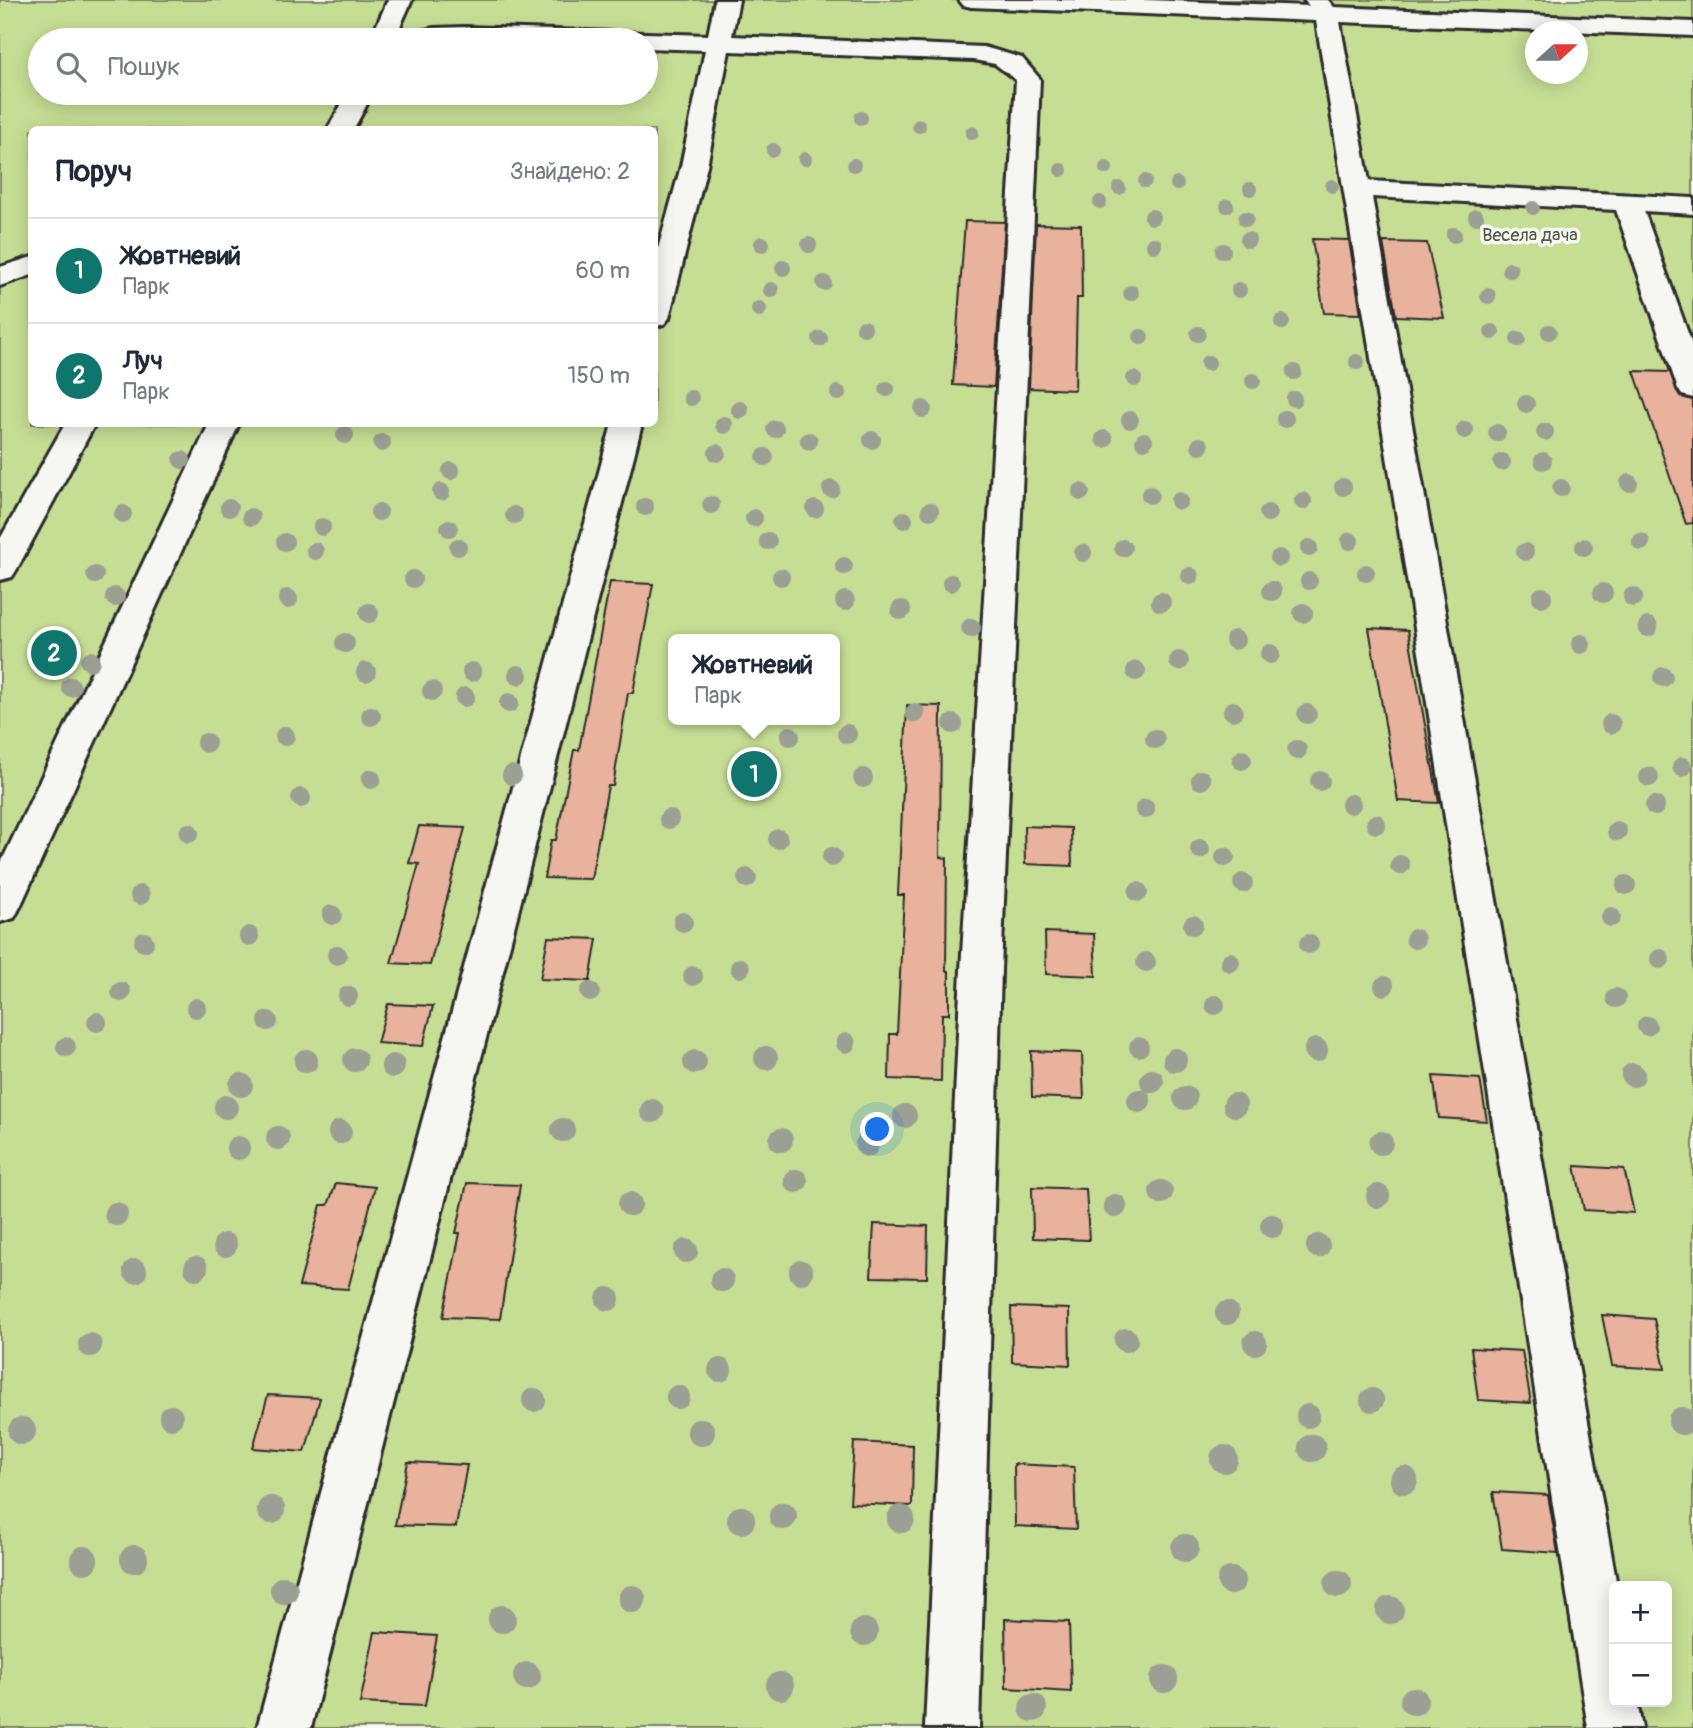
<!DOCTYPE html>
<html lang="uk">
<head>
<meta charset="utf-8">
<style>
	body { margin:0; font-family:Pangolin,sans-serif; background:#f6f6f7; color:#1f2937 }
	.controls { position:absolute; right:21px; bottom:21px; display:grid; overflow:hidden; border-radius:10px; box-shadow:0 4px 18px #0003 }
	.controls button { width:63px; height:63px; display:grid; place-items:center; padding:0; border:0; border-bottom:2px solid #e0e1e3; background:#fff; color:#1f2937; font:35px sans-serif }
	.compass { position:absolute; left:1525px; top:21px; width:63px; height:63px; border-radius:50%; background:#fff; box-shadow:0 4px 18px #0003; rotate:69deg }
	.you { position:absolute; left:878px; top:1130px; width:24px; height:24px; margin:-18px; border:5px solid #fff; border-radius:50%; background:#1a73e8; box-shadow:0 0 0 10px #1a73e833 }
	.badge { display:grid; place-items:center; width:46px; height:46px; border-radius:50%; background:#0f766e; color:#fff; font-size:23px; font-weight:700 }
	.pin { position:absolute; translate:-50% -50%; border:4px solid #fff; box-shadow:0 2px 7px #0006 }
	.popup { position:absolute; left:668px; top:634px; width:172px; height:91px; box-sizing:border-box; display:grid; place-content:center; border-radius:10px; background:#fff; filter:drop-shadow(0 2px 5px #0005); font-size:23px; white-space:nowrap; color:#747a83 }
	.popup b { font-size:26px; color:#1f2937 }
	.popup::after { content:''; position:absolute; left:50%; top:100%; margin-left:-14px; border:14px solid transparent; border-top-color:#fff }
	.list { margin:0; padding:0; list-style:none }
	h2 { display:flex; justify-content:space-between; align-items:center; height:91px; margin:0; padding:0 28px; font-size:30px }
	h2 small { font-size:23px; font-weight:400; color:#747a83 }
	.list li { display:grid; grid-template-columns:46px 1fr auto; gap:21px; align-items:center; box-sizing:border-box; height:105px; padding:0 28px; border-top:2px solid #e0e1e3 }
	.list b { display:block; font-size:26px; white-space:nowrap }
	.list p { margin:0; font-size:23px; white-space:nowrap; color:#747a83 }
	.list em { font-size:23px; font-style:normal; color:#747a83 }
	.icon { flex:none; width:38px; height:38px; fill:none; stroke:currentColor; stroke-width:2; stroke-linecap:round; stroke-linejoin:round }
	.map { position:relative; flex:none; width:1693px; height:1728px; overflow:hidden }
	.search { position:absolute; background:#fff; box-shadow:0 4px 18px #0003; left:28px; top:28px; width:630px; height:77px; display:flex; align-items:center; gap:18px; box-sizing:border-box; padding:0 24px; border-radius:38px; color:#747a83; font-size:26px }
	.panel { position:absolute; background:#fff; box-shadow:0 4px 18px #0003; left:28px; top:126px; width:630px; height:301px; border-radius:10px }
	.map>svg:first-child { display:block }
	.green { fill:#c6de94; stroke:#788460; stroke-width:2; fill-rule:evenodd }
	.building { fill:#e8b29d; stroke:#2b2b2b; stroke-width:2 }
	.lines { fill:none; stroke-linecap:round; stroke-linejoin:round }
	.minor-casing { stroke:#2b2b2b; stroke-width:6 }
	.minor { fill:#f6f6f2; fill-rule:evenodd }
	.tree { fill:#9c9f93 }
	.labels { text-anchor:middle; stroke-width:7; stroke-linejoin:round; paint-order:stroke }
	.far-park-label { font-size:18px; fill:#525845; stroke:#f6f6f2 }
</style>
</head>
<body>
<div class="map">
<svg width="1693" height="1728" viewBox="0 0 1693 1728">
	<rect width="100%" height="100%" fill="#f6f6f2"/>
	<filter id="ink" filterUnits="userSpaceOnUse"><feTurbulence type="fractalNoise" baseFrequency=".0143" numOctaves="2"/><feDisplacementMap in="SourceGraphic" scale="14" xChannelSelector="R" yChannelSelector="G"/><feConvolveMatrix kernelMatrix="1 2 1 2 8 2 1 2 1" color-interpolation-filters="sRGB"/></filter>
	<g filter="url(#ink)">
		<path class="green" d="M0 0H385L370 40H40V93H347L326 129 32 130V424H654V130L352 129 369 93H646V40H394L413 0H1693V1728H0ZM1536 32H1578V74H1536ZM674 639H834V720H674ZM1614 1586H1667V1702H1614Z"/>
		<path class="building" d="M965 221 1005 222 994 387 953 385Z
			M1036 224 1081 225 1082 298H1077L1075 390 1029 388Z
			M1312 239 1349 240 1361 314 1324 313Z
			M1383 242 1427 243 1444 318 1396 316Z
			M1634 371 1670 372 1680 396 1693 400V523L1686 524Z
			M610 582 653 584 633 693H628L613 786H608L591 879 544 878 551 840H556L574 750H579Z
			M1369 628 1408 630 1439 803 1398 801Z
			M907 705 941 706 940 857 947 858 946 971H949V1014H942L941 1081 889 1079 890 1034H897L904 895H898Z
			M419 826 465 828 430 965 391 963 419 864 409 863Z
			M1024 826 1071 828 1072 866 1025 864Z
			M1045 932 1094 934 1096 976 1046 974Z
			M548 937 597 939 590 981 540 979Z
			M388 1004 433 1006 423 1046 377 1043Z
			M1031 1051 1082 1053 1084 1099 1032 1097Z
			M1433 1076 1480 1079 1487 1121 1439 1118Z
			M1575 1166 1624 1169 1634 1213 1584 1210Z
			M336 1183 375 1187 348 1289 299 1286 321 1205H328Z
			M467 1183 520 1185 500 1319 443 1317 460 1233H456Z
			M1032 1187 1086 1189 1089 1240 1033 1238Z
			M874 1224 928 1226 927 1278 871 1277Z
			M1011 1307 1069 1309 1070 1365 1012 1362Z
			M1602 1315 1654 1319 1665 1369 1612 1366Z
			M1471 1348 1522 1351 1531 1403 1478 1400Z
			M268 1395 320 1398 305 1452 253 1448Z
			M854 1442 913 1445 912 1506 850 1503Z
			M408 1462 467 1465 456 1527 395 1525Z
			M1014 1464 1074 1467 1076 1529 1015 1526Z
			M1493 1492 1548 1495 1558 1553 1502 1549Z
			M1005 1619 1069 1622 1071 1692 1006 1688Z
			M375 1632 437 1636 425 1706 360 1703Z"/>
		<g class="lines">
			<g class="minor-casing">
				<path id="minor" d="M388 0H412L394 40H370Z
					M715 0H739L732 36 984 47 1022 58 1040 79 1001 970 979 1728H925L961 970 1016 80 995 64 974 60 729 51 707 166 669 318 664 324 654 327V263L681 166 705 50 646 48V40H399L402 35 434 28 465 27 708 35Z
					M959 0H1148L1309 6 1304 0H1328L1334 7 1693 22V36L1340 22 1369 181 1693 198V214L1644 211 1693 347V398L1682 395 1678 389 1616 210 1372 197 1617 1586H1614V1702H1637L1642 1728H1588L1421 665 1316 21 971 7 963 5Z
					M348 93H373L353 130H327Z
					M32 257V275L0 286V267Z
					M65 424H95L17 569 12 577 0 580V539Z
					M209 424H239L20 907 14 918 0 922V865Z
					M612 424H642L311 1728H257Z"/>
			</g>
			<use href="#minor" class="minor"/>
		</g>
		<g class="tree">
			<circle cx="861" cy="118" r="7"/>
			<circle cx="919" cy="126" r="7"/>
			<circle cx="972" cy="133" r="7"/>
			<circle cx="773" cy="150" r="7"/>
			<circle cx="805" cy="159" r="7"/>
			<circle cx="854" cy="165" r="7"/>
			<circle cx="1106" cy="168" r="7"/>
			<circle cx="1061" cy="170" r="7"/>
			<circle cx="1145" cy="181" r="7"/>
			<circle cx="1177" cy="184" r="7"/>
			<circle cx="1332" cy="186" r="7"/>
			<circle cx="1119" cy="188" r="7"/>
			<circle cx="1250" cy="189" r="7"/>
			<circle cx="1100" cy="202" r="7"/>
			<circle cx="1227" cy="206" r="7"/>
			<circle cx="1533" cy="208" r="7"/>
			<circle cx="1152" cy="217" r="8"/>
			<circle cx="1476" cy="217" r="8"/>
			<circle cx="1246" cy="219" r="8"/>
			<circle cx="1454" cy="235" r="8"/>
			<circle cx="1248" cy="240" r="8"/>
			<circle cx="762" cy="244" r="8"/>
			<circle cx="809" cy="245" r="8"/>
			<circle cx="1154" cy="245" r="8"/>
			<circle cx="1223" cy="251" r="8"/>
			<circle cx="783" cy="268" r="8"/>
			<circle cx="1510" cy="270" r="8"/>
			<circle cx="824" cy="283" r="8"/>
			<circle cx="771" cy="290" r="8"/>
			<circle cx="1239" cy="290" r="8"/>
			<circle cx="1131" cy="293" r="8"/>
			<circle cx="1488" cy="296" r="8"/>
			<circle cx="759" cy="309" r="8"/>
			<circle cx="1282" cy="322" r="8"/>
			<circle cx="864" cy="328" r="8"/>
			<circle cx="1492" cy="332" r="8"/>
			<circle cx="1549" cy="332" r="8"/>
			<circle cx="1198" cy="334" r="8"/>
			<circle cx="1141" cy="337" r="8"/>
			<circle cx="820" cy="339" r="8"/>
			<circle cx="1518" cy="339" r="8"/>
			<circle cx="1357" cy="362" r="8"/>
			<circle cx="1208" cy="363" r="8"/>
			<circle cx="1294" cy="372" r="8"/>
			<circle cx="1134" cy="379" r="8"/>
			<circle cx="1253" cy="381" r="8"/>
			<circle cx="887" cy="389" r="8"/>
			<circle cx="838" cy="393" r="8"/>
			<circle cx="691" cy="398" r="8"/>
			<circle cx="1294" cy="399" r="8"/>
			<circle cx="1526" cy="404" r="9"/>
			<circle cx="923" cy="409" r="9"/>
			<circle cx="740" cy="410" r="9"/>
			<circle cx="1285" cy="419" r="9"/>
			<circle cx="1130" cy="420" r="9"/>
			<circle cx="724" cy="425" r="9"/>
			<circle cx="775" cy="429" r="9"/>
			<circle cx="1465" cy="430" r="9"/>
			<circle cx="1545" cy="432" r="9"/>
			<circle cx="1497" cy="433" r="9"/>
			<circle cx="345" cy="435" r="9"/>
			<circle cx="1104" cy="439" r="9"/>
			<circle cx="872" cy="440" r="9"/>
			<circle cx="809" cy="441" r="9"/>
			<circle cx="1144" cy="441" r="9"/>
			<circle cx="382" cy="443" r="9"/>
			<circle cx="1200" cy="446" r="9"/>
			<circle cx="717" cy="453" r="9"/>
			<circle cx="765" cy="457" r="9"/>
			<circle cx="182" cy="460" r="9"/>
			<circle cx="1543" cy="461" r="9"/>
			<circle cx="1502" cy="462" r="9"/>
			<circle cx="451" cy="471" r="9"/>
			<circle cx="1629" cy="483" r="9"/>
			<circle cx="1343" cy="487" r="9"/>
			<circle cx="1561" cy="488" r="9"/>
			<circle cx="831" cy="489" r="9"/>
			<circle cx="441" cy="492" r="9"/>
			<circle cx="1081" cy="492" r="9"/>
			<circle cx="1150" cy="495" r="9"/>
			<circle cx="1179" cy="501" r="9"/>
			<circle cx="1303" cy="501" r="9"/>
			<circle cx="711" cy="505" r="9"/>
			<circle cx="645" cy="507" r="9"/>
			<circle cx="229" cy="508" r="9"/>
			<circle cx="815" cy="509" r="9"/>
			<circle cx="930" cy="511" r="9"/>
			<circle cx="379" cy="512" r="9"/>
			<circle cx="1268" cy="513" r="9"/>
			<circle cx="123" cy="514" r="9"/>
			<circle cx="514" cy="515" r="9"/>
			<circle cx="251" cy="517" r="9"/>
			<circle cx="754" cy="518" r="9"/>
			<circle cx="904" cy="520" r="9"/>
			<circle cx="322" cy="527" r="9"/>
			<circle cx="449" cy="528" r="9"/>
			<circle cx="768" cy="541" r="9"/>
			<circle cx="1350" cy="541" r="9"/>
			<circle cx="285" cy="542" r="9"/>
			<circle cx="1641" cy="542" r="9"/>
			<circle cx="458" cy="547" r="9"/>
			<circle cx="1584" cy="547" r="9"/>
			<circle cx="1123" cy="548" r="9"/>
			<circle cx="1309" cy="548" r="9"/>
			<circle cx="315" cy="551" r="9"/>
			<circle cx="1525" cy="552" r="9"/>
			<circle cx="1083" cy="553" r="9"/>
			<circle cx="1279" cy="558" r="9"/>
			<circle cx="844" cy="566" r="9"/>
			<circle cx="1366" cy="573" r="9"/>
			<circle cx="95" cy="575" r="9"/>
			<circle cx="1190" cy="576" r="9"/>
			<circle cx="781" cy="577" r="9"/>
			<circle cx="413" cy="579" r="9"/>
			<circle cx="1309" cy="581" r="9"/>
			<circle cx="951" cy="583" r="9"/>
			<circle cx="1272" cy="591" r="10"/>
			<circle cx="1603" cy="593" r="10"/>
			<circle cx="115" cy="597" r="10"/>
			<circle cx="1542" cy="597" r="10"/>
			<circle cx="1633" cy="597" r="10"/>
			<circle cx="288" cy="599" r="10"/>
			<circle cx="845" cy="601" r="10"/>
			<circle cx="1161" cy="602" r="10"/>
			<circle cx="901" cy="610" r="10"/>
			<circle cx="369" cy="613" r="10"/>
			<circle cx="1303" cy="613" r="10"/>
			<circle cx="1648" cy="627" r="10"/>
			<circle cx="971" cy="628" r="10"/>
			<circle cx="1235" cy="640" r="10"/>
			<circle cx="345" cy="643" r="10"/>
			<circle cx="1581" cy="644" r="10"/>
			<circle cx="1270" cy="654" r="10"/>
			<circle cx="90" cy="661" r="10"/>
			<circle cx="1179" cy="661" r="10"/>
			<circle cx="1136" cy="671" r="10"/>
			<circle cx="366" cy="672" r="10"/>
			<circle cx="472" cy="672" r="10"/>
			<circle cx="518" cy="675" r="10"/>
			<circle cx="1663" cy="677" r="10"/>
			<circle cx="71" cy="687" r="10"/>
			<circle cx="432" cy="691" r="10"/>
			<circle cx="465" cy="697" r="10"/>
			<circle cx="509" cy="703" r="10"/>
			<circle cx="1233" cy="711" r="10"/>
			<circle cx="915" cy="713" r="10"/>
			<circle cx="1307" cy="714" r="10"/>
			<circle cx="371" cy="716" r="10"/>
			<circle cx="953" cy="724" r="10"/>
			<circle cx="1611" cy="724" r="10"/>
			<circle cx="847" cy="734" r="10"/>
			<circle cx="285" cy="736" r="10"/>
			<circle cx="790" cy="736" r="10"/>
			<circle cx="1155" cy="739" r="10"/>
			<circle cx="206" cy="743" r="10"/>
			<circle cx="1297" cy="750" r="10"/>
			<circle cx="1242" cy="760" r="10"/>
			<circle cx="1682" cy="767" r="10"/>
			<circle cx="512" cy="775" r="10"/>
			<circle cx="1649" cy="777" r="10"/>
			<circle cx="863" cy="778" r="10"/>
			<circle cx="371" cy="779" r="10"/>
			<circle cx="1201" cy="780" r="10"/>
			<circle cx="1320" cy="781" r="10"/>
			<circle cx="301" cy="798" r="10"/>
			<circle cx="1351" cy="804" r="10"/>
			<circle cx="1655" cy="806" r="10"/>
			<circle cx="1145" cy="809" r="10"/>
			<circle cx="669" cy="819" r="10"/>
			<circle cx="1376" cy="824" r="10"/>
			<circle cx="1617" cy="831" r="10"/>
			<circle cx="189" cy="833" r="10"/>
			<circle cx="778" cy="839" r="10"/>
			<circle cx="1200" cy="849" r="10"/>
			<circle cx="832" cy="857" r="10"/>
			<circle cx="1225" cy="857" r="10"/>
			<circle cx="1400" cy="865" r="10"/>
			<circle cx="747" cy="878" r="10"/>
			<circle cx="1243" cy="883" r="10"/>
			<circle cx="1626" cy="885" r="10"/>
			<circle cx="1138" cy="892" r="10"/>
			<circle cx="140" cy="895" r="10"/>
			<circle cx="332" cy="915" r="10"/>
			<circle cx="1611" cy="917" r="10"/>
			<circle cx="683" cy="922" r="10"/>
			<circle cx="1193" cy="925" r="10"/>
			<circle cx="249" cy="936" r="10"/>
			<circle cx="1415" cy="939" r="10"/>
			<circle cx="144" cy="942" r="10"/>
			<circle cx="1309" cy="944" r="10"/>
			<circle cx="337" cy="955" r="10"/>
			<circle cx="1660" cy="959" r="10"/>
			<circle cx="1146" cy="962" r="10"/>
			<circle cx="1230" cy="962" r="10"/>
			<circle cx="740" cy="968" r="10"/>
			<circle cx="693" cy="976" r="10"/>
			<circle cx="1384" cy="986" r="10"/>
			<circle cx="121" cy="992" r="10"/>
			<circle cx="590" cy="992" r="10"/>
			<circle cx="348" cy="996" r="10"/>
			<circle cx="1616" cy="998" r="10"/>
			<circle cx="1215" cy="1005" r="10"/>
			<circle cx="196" cy="1008" r="10"/>
			<circle cx="268" cy="1021" r="10"/>
			<circle cx="97" cy="1022" r="10"/>
			<circle cx="1647" cy="1026" r="10"/>
			<circle cx="846" cy="1043" r="10"/>
			<circle cx="66" cy="1047" r="10"/>
			<circle cx="1139" cy="1047" r="10"/>
			<circle cx="1316" cy="1050" r="12"/>
			<circle cx="766" cy="1058" r="12"/>
			<circle cx="355" cy="1060" r="12"/>
			<circle cx="1175" cy="1060" r="12"/>
			<circle cx="306" cy="1061" r="12"/>
			<circle cx="695" cy="1062" r="12"/>
			<circle cx="393" cy="1066" r="12"/>
			<circle cx="1633" cy="1075" r="12"/>
			<circle cx="1152" cy="1081" r="12"/>
			<circle cx="241" cy="1085" r="12"/>
			<circle cx="1185" cy="1098" r="12"/>
			<circle cx="1139" cy="1101" r="12"/>
			<circle cx="1235" cy="1105" r="12"/>
			<circle cx="226" cy="1107" r="12"/>
			<circle cx="652" cy="1111" r="12"/>
			<circle cx="905" cy="1116" r="12"/>
			<circle cx="563" cy="1130" r="12"/>
			<circle cx="340" cy="1132" r="12"/>
			<circle cx="278" cy="1138" r="12"/>
			<circle cx="781" cy="1140" r="12"/>
			<circle cx="1381" cy="1143" r="12"/>
			<circle cx="867" cy="1145" r="12"/>
			<circle cx="238" cy="1148" r="12"/>
			<circle cx="796" cy="1181" r="12"/>
			<circle cx="1161" cy="1192" r="12"/>
			<circle cx="1378" cy="1196" r="12"/>
			<circle cx="630" cy="1204" r="12"/>
			<circle cx="1115" cy="1206" r="12"/>
			<circle cx="116" cy="1214" r="12"/>
			<circle cx="1272" cy="1226" r="12"/>
			<circle cx="225" cy="1245" r="12"/>
			<circle cx="1318" cy="1246" r="12"/>
			<circle cx="686" cy="1251" r="12"/>
			<circle cx="196" cy="1268" r="12"/>
			<circle cx="135" cy="1271" r="12"/>
			<circle cx="801" cy="1272" r="12"/>
			<circle cx="722" cy="1280" r="12"/>
			<circle cx="608" cy="1299" r="12"/>
			<circle cx="1227" cy="1313" r="12"/>
			<circle cx="1126" cy="1340" r="12"/>
			<circle cx="1255" cy="1343" r="12"/>
			<circle cx="90" cy="1345" r="12"/>
			<circle cx="720" cy="1370" r="12"/>
			<circle cx="678" cy="1397" r="12"/>
			<circle cx="534" cy="1400" r="12"/>
			<circle cx="1372" cy="1400" r="12"/>
			<circle cx="1308" cy="1416" r="12"/>
			<circle cx="171" cy="1417" r="12"/>
			<circle cx="1682" cy="1421" r="14"/>
			<circle cx="22" cy="1431" r="14"/>
			<circle cx="701" cy="1432" r="14"/>
			<circle cx="1312" cy="1448" r="14"/>
			<circle cx="1224" cy="1459" r="14"/>
			<circle cx="1404" cy="1480" r="14"/>
			<circle cx="271" cy="1510" r="14"/>
			<circle cx="783" cy="1516" r="14"/>
			<circle cx="901" cy="1519" r="14"/>
			<circle cx="741" cy="1520" r="14"/>
			<circle cx="1185" cy="1548" r="14"/>
			<circle cx="134" cy="1559" r="14"/>
			<circle cx="84" cy="1560" r="14"/>
			<circle cx="1231" cy="1581" r="14"/>
			<circle cx="1338" cy="1584" r="14"/>
			<circle cx="284" cy="1590" r="14"/>
			<circle cx="632" cy="1599" r="14"/>
			<circle cx="1390" cy="1610" r="14"/>
			<circle cx="502" cy="1619" r="14"/>
			<circle cx="864" cy="1632" r="14"/>
			<circle cx="527" cy="1676" r="14"/>
			<circle cx="1164" cy="1679" r="14"/>
			<circle cx="780" cy="1686" r="14"/>
			<circle cx="1414" cy="1701" r="14"/>
			<circle cx="1033" cy="1708" r="14"/>
		</g>
	</g>
	<g class="labels">
		<g class="far-park-label">
			<text x="1530" y="241">Весела дача</text>
		</g>
	</g>
</svg>
<div class="controls">
<button>+</button>
<button>−</button>
</div>
<svg class="compass" viewBox="-18 -18 36 36"><path d="M0-13l5 13h-10z" fill="#e53935"/><path d="M0 13l5-13h-10z" fill="#747a83"/></svg>
<div class="you"></div>
<div class="pin badge" style="left:754px;top:774px">1</div>
<div class="popup"><b>Жовтневий</b>Парк</div>
<div class="pin badge" style="left:54px;top:653px">2</div>
<div class="search"><svg class="icon" aria-label="search" viewBox="0 0 24 24"><circle cx="10" cy="10" r="6"/><path d="M15 15l6 6"/></svg>Пошук</div>
<section class="panel">
<h2>Поруч<small>Знайдено: 2</small></h2>
<ul class="list">
<li><span class="badge">1</span><div><b>Жовтневий</b><p>Парк</p></div><em>60 m</em></li>
<li><span class="badge">2</span><div><b>Луч</b><p>Парк</p></div><em>150 m</em></li>
</ul>
</section>
</div>
</body>
</html>
